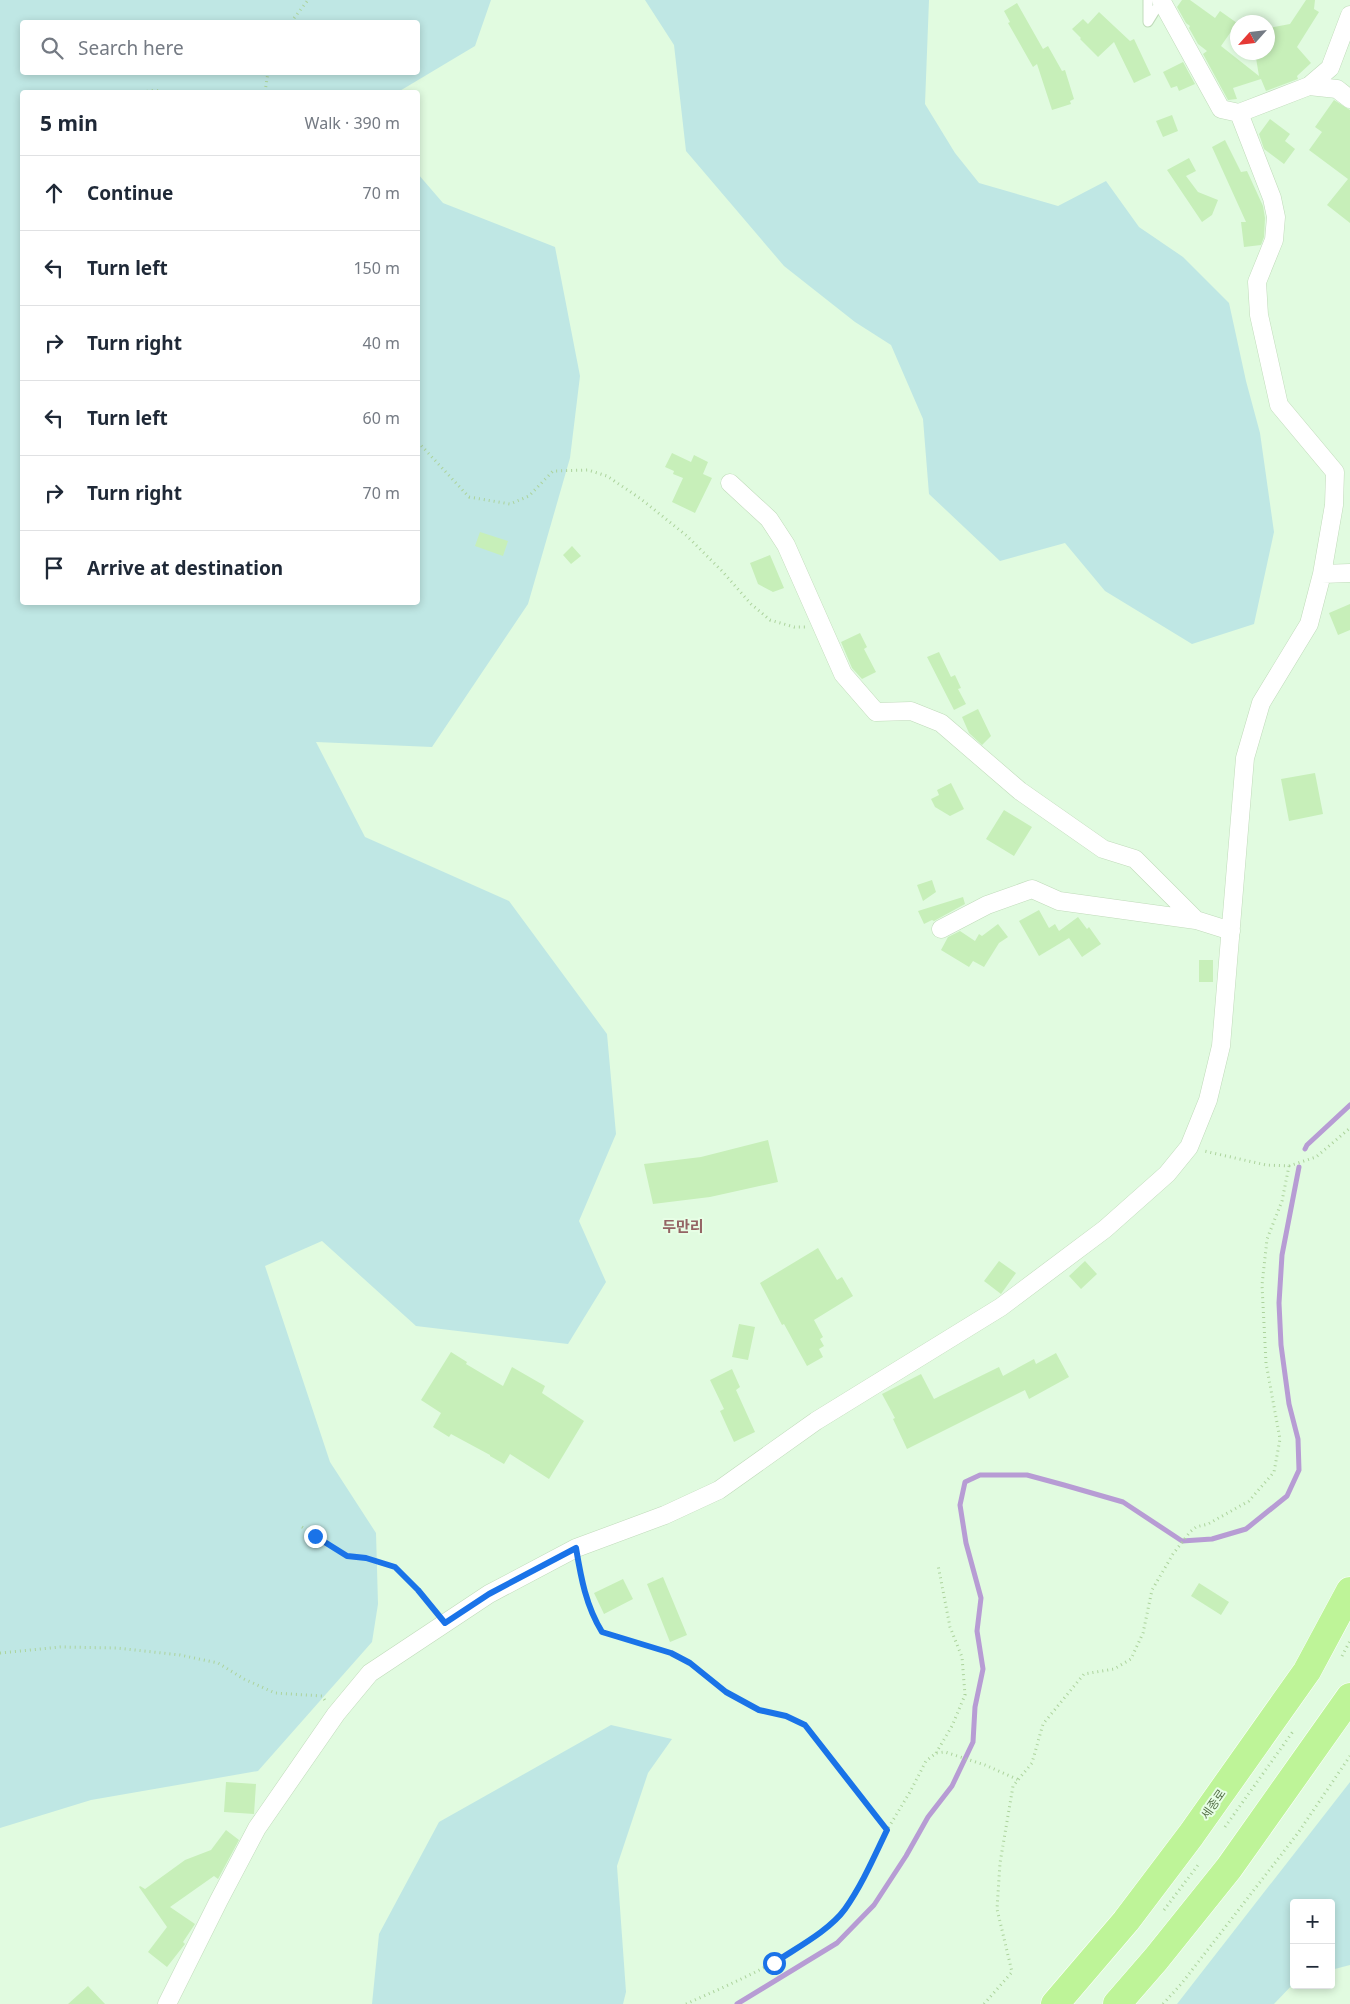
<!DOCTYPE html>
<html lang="en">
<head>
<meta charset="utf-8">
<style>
  body { margin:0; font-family:"Noto Sans","Noto Sans KR",sans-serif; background:#f2f2f3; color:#1f2937 }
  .controls { position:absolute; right:15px; bottom:15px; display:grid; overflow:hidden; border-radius:5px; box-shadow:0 2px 8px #0003 }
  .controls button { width:45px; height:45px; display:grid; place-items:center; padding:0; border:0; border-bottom:1px solid #e0e1e3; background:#fff; color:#1f2937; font:25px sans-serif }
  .compass { position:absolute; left:1230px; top:15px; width:45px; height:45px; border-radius:50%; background:#fff; box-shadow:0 2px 8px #0003; rotate:243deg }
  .stop { position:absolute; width:15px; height:15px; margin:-11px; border:4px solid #1a73e8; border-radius:50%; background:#fff }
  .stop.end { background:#1a73e8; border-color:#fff; box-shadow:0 1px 5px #0008 }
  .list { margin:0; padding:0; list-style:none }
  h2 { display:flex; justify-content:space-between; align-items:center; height:65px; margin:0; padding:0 20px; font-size:21px }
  h2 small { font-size:16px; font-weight:400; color:#747a83 }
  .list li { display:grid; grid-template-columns:32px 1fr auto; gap:15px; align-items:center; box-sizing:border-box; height:75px; padding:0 20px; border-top:1px solid #e0e1e3 }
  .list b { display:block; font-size:19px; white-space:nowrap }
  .list em { font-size:16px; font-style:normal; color:#747a83 }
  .icon { flex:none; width:28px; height:28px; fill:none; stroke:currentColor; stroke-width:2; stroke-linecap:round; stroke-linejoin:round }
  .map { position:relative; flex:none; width:1350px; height:2004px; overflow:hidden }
  .search { position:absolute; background:#fff; box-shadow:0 2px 8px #0003; left:20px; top:20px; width:400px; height:55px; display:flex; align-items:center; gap:12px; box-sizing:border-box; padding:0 18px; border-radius:5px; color:#747a83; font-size:19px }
  .panel { position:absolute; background:#fff; box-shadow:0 2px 8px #0003; left:20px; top:90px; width:400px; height:515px; border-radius:5px }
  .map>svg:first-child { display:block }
</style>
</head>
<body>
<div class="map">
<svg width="1350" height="2004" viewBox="0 0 1350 2004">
  <rect width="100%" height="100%" fill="#e1fbe0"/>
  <path fill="#bfe7e4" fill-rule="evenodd" d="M0,0H491L475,46L398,92H22V602H418V174L443,203L555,247L580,376L570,458L528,604L432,747L316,742L365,837L509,901L607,1034L616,1134L579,1221L606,1282L568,1344L416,1326L322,1241L265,1266L330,1462L376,1533L378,1604L372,1642L258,1771L91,1800L0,1828ZM22,22H418V72H22Z
    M645,0H929L925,104L955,153L979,183L1058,206L1106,181L1139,227L1183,257L1229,303L1246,381L1260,433L1274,532L1254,624L1192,644L1105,591L1065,543L1000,561L929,494L923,419L891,345L855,322L784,266L686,151L674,45Z
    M611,1725L672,1739L648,1773L617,1866L626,1992L623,2004H372L379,1934L439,1822Z
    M1350,1782V1965L1331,1970V1903H1294V1983L1274,2004H1177Z"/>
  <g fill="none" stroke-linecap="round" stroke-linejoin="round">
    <path stroke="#b79cd4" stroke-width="5" d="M1305,1149L1307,1145L1350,1105
      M737,2004L837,1943L874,1905L906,1856L928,1817L952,1786L973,1742L975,1707L983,1669L977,1631L981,1598L966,1543L960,1505L965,1482L980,1475H1027L1064,1485L1123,1502L1182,1541L1212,1539L1246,1529L1287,1496L1299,1470L1298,1439L1289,1404L1281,1345L1279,1303L1282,1255L1299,1167"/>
  </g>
  <path fill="#c7efb9" d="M1182,0H1190L1215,18L1220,11L1237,23L1221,46L1259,76L1255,52H1268V28L1290,24L1306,0H1315L1314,9L1319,12L1297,47L1311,63L1297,76L1298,79L1266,91L1261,79L1233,88L1237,99L1228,100L1203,54L1207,51L1198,44L1189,28L1190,26L1186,23L1177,7Z
    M1017,3L1043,49L1048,46L1062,71L1065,70L1074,99L1070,101L1071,104L1052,110L1037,64L1033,67L1008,23L1010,22L1004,11Z
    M1099,12L1130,41L1134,39L1151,75L1134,83L1114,42L1098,57L1080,39L1081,38L1072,29L1083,19L1088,24Z
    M1183,62L1195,84L1179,91L1177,86L1171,88L1163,72Z
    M1334,100L1350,110V223L1327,205L1348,179L1309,150L1322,132L1315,127Z
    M1172,115L1178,131L1163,137L1156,121Z
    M1270,119L1290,134L1285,141L1295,149L1284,164L1264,149L1259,134Z
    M1225,140L1241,172L1247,171L1263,206L1265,218L1264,237L1261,245L1244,247L1241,222H1246L1212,147Z
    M1189,158L1196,171L1186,176L1198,192L1218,200L1212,215L1202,222L1167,170Z
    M672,453L691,462L694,455L708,462L703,474L712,478L695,513L672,502L683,478L673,474L674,471L665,467Z
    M480,532L508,541L503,556L475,546Z
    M572,546L581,556L571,564L563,555Z
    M770,555L784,588L773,592L758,584L750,563Z
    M1350,604V630L1338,635L1329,613Z
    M860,633L867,647L864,649L876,672L862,679L852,668L841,642Z
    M939,652L951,677L955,675L961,688L958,689L966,704L954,710L927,657Z
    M978,709L991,736L982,745L969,733L962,717Z
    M1315,773L1323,814L1289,821L1281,779Z
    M951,783L964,809L950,816L935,807L931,799L939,795L937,790Z
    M1004,810L1032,827L1014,856L986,839Z
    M932,880L936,892L923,901L917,885Z
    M963,897L965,904L934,921L932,920L924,924L918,911Z
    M1039,910L1049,928L1055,924L1059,931L1078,917L1087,929L1089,927L1101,944L1082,957L1069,938L1039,956L1019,921Z
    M998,924L1008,937L999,943L984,967L973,961L969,967L941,950L948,937L960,931L975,941L979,934L982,936Z
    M1199,960H1213V982H1199Z
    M768,1140L778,1182L710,1197L653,1204L644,1164L701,1157Z
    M818,1248L837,1280L842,1277L853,1296L814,1320L823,1337L820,1339L824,1346L819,1349L823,1357L807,1366L784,1324L782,1325L760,1283Z
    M999,1261L1016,1273L1001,1294L984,1281Z
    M1085,1261L1097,1274L1081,1289L1069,1276Z
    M739,1324L755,1327L748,1360L732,1357Z
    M451,1352L467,1362L466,1364L503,1386L512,1367L545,1386L542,1393L584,1421L549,1479L510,1454L504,1464L490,1456V1455L451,1434L449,1437L433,1427L441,1413L421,1400Z
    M1056,1353L1069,1377L1029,1399L1025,1390L907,1449L893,1419L895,1418L882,1394L921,1374L934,1399L999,1367L1003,1376L1034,1359L1036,1364Z
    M732,1369L740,1387L736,1390L755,1432L734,1442L720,1411L724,1409L710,1380Z
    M663,1577L687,1635L670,1642L647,1584Z
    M623,1579L633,1599L604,1614L594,1593Z
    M1199,1583L1229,1602L1221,1615L1191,1596Z
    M226,1782L256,1784L254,1814L224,1812Z
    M226,1830L239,1840L218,1879L214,1876L170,1907L195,1924L183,1942L185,1944L167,1967L148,1952L167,1927L139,1887L140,1886L145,1889L185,1860L211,1850Z
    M88,1986L105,2004H68Z"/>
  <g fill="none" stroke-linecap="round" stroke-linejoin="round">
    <g stroke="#c0dbba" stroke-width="11">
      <path id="lane" d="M1148,0V22L1161,1"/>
    </g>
    <g stroke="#c0dbba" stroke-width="19">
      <path id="street" d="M1161,0L1221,109L1239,113L1272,198L1276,217L1274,240L1257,282L1259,315L1279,405L1335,472L1334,505L1322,574
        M1309,86L1337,89L1350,99
        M1239,113L1309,86L1330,68L1350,15
        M730,483L769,519L786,545L843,674L876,712L911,711L941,723L1020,791L1103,849L1135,859L1196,920
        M941,929L987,905L1032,889L1059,901L1196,920L1231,931
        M167,2004L219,1900L257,1828L336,1714L370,1673L489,1594L576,1548L665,1515L719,1490L816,1421L1001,1307L1105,1229L1167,1174L1189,1147L1208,1100L1221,1046L1245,758L1261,703L1309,624L1322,574L1350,573"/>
    </g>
    <g stroke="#fff" stroke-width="29">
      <path id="highway" d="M1055,2004L1126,1921L1191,1835L1307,1671L1350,1591
        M1117,2004L1156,1959L1229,1868L1350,1697"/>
    </g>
    <path stroke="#acd39c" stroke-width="3" stroke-dasharray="1 4" stroke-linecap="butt" d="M291,22L308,0
      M142,92L156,90L161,92
      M265,92L268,72
      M418,442L469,497L510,504L529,496L553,471L588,470L607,476L641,499L687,536L723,572L751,604L770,620L794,627H806
      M1289,1166L1316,1157L1350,1128
      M302,1527L347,1556L366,1558L395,1567L418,1590L435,1611
      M579,1564C582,1588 589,1611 602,1633L671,1653L690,1663L726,1692L759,1710L786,1716L805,1725L887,1830L910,1792L926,1761L936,1753L945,1752L985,1765L1019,1780
      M0,1653L60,1647L117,1648L180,1655L218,1663L244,1679L275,1693L322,1696L326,1702
      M1342,1656L1350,1641
      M936,1753L952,1726L965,1695L962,1657L950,1627L938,1565
      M1225,1827L1294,1730
      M1164,1910L1198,1865
      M686,2004C737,1981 806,1953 843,1911C860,1892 876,1853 887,1830
      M984,2004L1012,1972L997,1909L1000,1863L1013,1786L1032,1763L1043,1724L1084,1674L1114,1669L1131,1659L1143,1633L1152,1590L1173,1554L1190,1532L1196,1527L1208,1524L1249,1501L1274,1472L1280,1439L1266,1363L1262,1285L1267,1239L1282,1201L1289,1166L1266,1165L1204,1151
      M1163,2004L1182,1983L1298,1833L1350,1756"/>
    <use href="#lane" stroke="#fff" stroke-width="9"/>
    <use href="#street" stroke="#fff" stroke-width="18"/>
    <use href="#highway" stroke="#bef498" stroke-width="28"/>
  </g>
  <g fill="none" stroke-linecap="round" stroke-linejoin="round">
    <path stroke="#1a73e8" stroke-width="6" d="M315,1536L347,1556L366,1558L395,1567L418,1590L445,1623L489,1594L576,1548C581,1578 586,1606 602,1632L671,1653L690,1663L726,1692L759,1710L786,1716L805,1725L887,1830C874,1857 862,1885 845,1909C829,1931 796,1948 774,1963"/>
  </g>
  <g text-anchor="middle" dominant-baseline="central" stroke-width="4" stroke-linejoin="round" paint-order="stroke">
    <g font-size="12" fill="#557048" stroke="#e7fee5">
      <text transform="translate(1213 1804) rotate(-55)">세종로</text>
    </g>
    <g font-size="15" font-weight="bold" fill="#946464" stroke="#e7fee5">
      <text x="683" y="1226">두만리</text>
    </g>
  </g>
</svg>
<div class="controls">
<button>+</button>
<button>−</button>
</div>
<svg class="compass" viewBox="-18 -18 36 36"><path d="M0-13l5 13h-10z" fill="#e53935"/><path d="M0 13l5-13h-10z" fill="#747a83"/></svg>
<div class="stop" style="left:774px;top:1963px"></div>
<div class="stop end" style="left:315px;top:1536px"></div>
<div class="search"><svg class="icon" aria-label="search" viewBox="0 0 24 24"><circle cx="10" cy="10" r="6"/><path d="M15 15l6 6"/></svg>Search here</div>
<section class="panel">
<h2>5 min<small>Walk · 390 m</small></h2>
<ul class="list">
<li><svg class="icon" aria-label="ahead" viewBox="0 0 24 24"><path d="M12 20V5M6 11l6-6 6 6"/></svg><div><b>Continue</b></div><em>70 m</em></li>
<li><svg class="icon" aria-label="left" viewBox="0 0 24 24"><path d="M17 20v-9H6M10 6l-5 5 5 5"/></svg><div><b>Turn left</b></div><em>150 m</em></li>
<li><svg class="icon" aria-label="right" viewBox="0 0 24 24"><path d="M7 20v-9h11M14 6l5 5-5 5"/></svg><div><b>Turn right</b></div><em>40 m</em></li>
<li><svg class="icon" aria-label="left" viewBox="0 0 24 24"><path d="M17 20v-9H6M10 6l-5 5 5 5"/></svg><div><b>Turn left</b></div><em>60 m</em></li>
<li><svg class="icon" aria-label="right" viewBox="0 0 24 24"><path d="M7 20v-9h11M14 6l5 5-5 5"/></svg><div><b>Turn right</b></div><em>70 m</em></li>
<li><svg class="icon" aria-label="arrive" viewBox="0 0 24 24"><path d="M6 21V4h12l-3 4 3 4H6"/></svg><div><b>Arrive at destination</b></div></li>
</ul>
</section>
</div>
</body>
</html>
